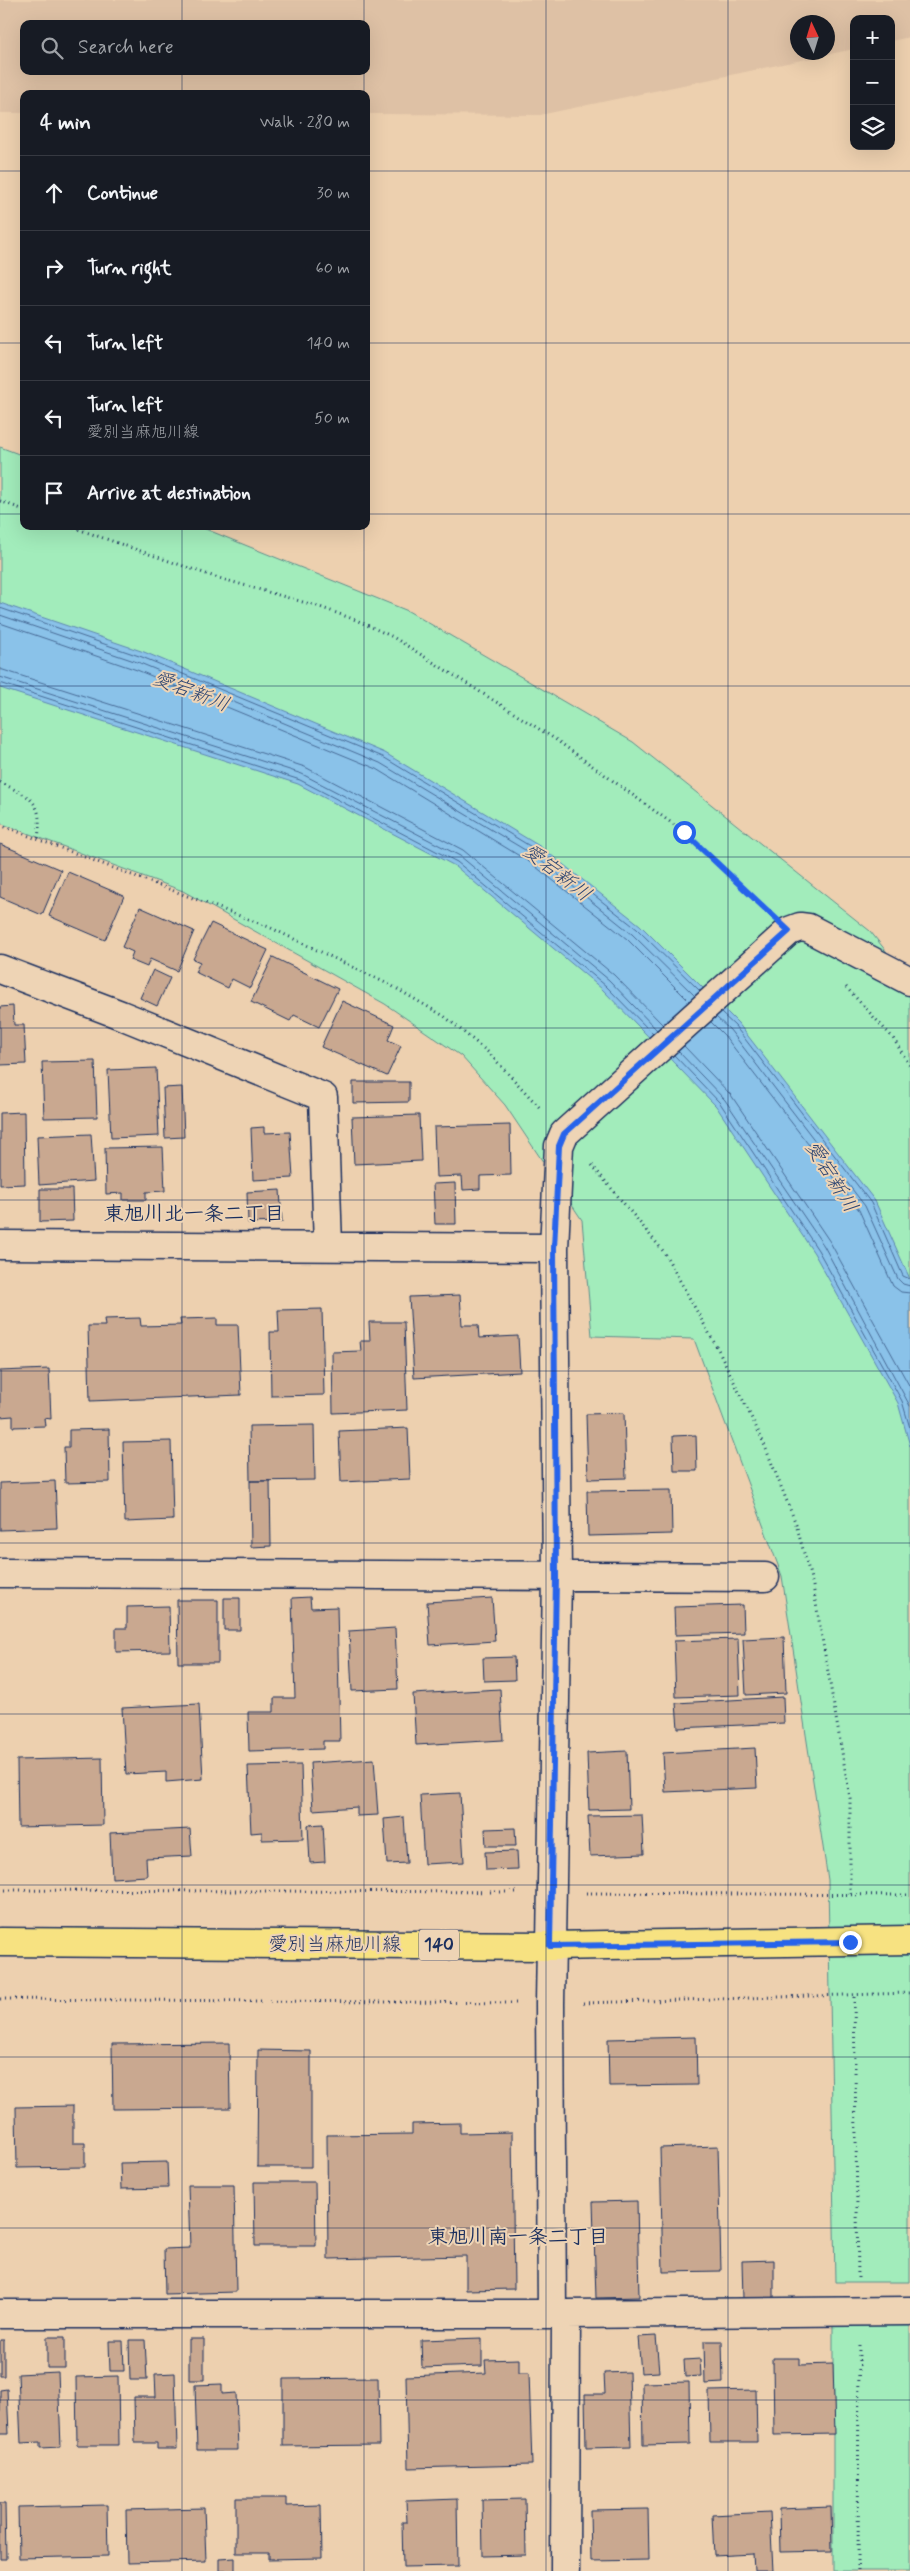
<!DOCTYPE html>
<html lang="en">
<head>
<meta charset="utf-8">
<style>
  body { margin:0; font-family:Mynerve,"Klee One",sans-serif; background:#20242c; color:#f1f3f6 }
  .controls { position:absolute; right:15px; top:15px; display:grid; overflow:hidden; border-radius:10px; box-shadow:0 5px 20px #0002 }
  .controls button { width:45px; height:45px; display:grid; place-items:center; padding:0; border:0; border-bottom:1px solid #363941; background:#171b24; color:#f1f3f6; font:25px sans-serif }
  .compass { position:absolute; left:790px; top:15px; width:45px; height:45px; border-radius:50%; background:#171b24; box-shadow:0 5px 20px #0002; rotate:356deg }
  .stop { position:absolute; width:15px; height:15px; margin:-11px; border:4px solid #2563eb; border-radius:50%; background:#fff }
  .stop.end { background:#2563eb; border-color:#fff; box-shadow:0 1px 5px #0008 }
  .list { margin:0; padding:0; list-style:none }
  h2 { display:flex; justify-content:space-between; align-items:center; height:65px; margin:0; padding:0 20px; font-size:21px }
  h2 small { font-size:16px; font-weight:400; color:#9ea1a6 }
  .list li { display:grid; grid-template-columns:32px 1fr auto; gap:15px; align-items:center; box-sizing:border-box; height:75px; padding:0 20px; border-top:1px solid #363941 }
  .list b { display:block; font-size:19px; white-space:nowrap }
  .list p { margin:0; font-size:16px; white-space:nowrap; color:#9ea1a6 }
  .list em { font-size:16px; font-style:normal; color:#9ea1a6 }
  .icon { flex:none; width:28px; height:28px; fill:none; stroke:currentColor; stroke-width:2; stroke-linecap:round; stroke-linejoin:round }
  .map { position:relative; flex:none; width:910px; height:2571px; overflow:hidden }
  .search { position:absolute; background:#171b24; box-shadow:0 5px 20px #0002; left:20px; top:20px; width:350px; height:55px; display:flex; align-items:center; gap:12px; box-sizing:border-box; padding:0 18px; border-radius:10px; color:#9ea1a6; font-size:19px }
  .panel { position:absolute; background:#171b24; box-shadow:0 5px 20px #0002; left:20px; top:90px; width:350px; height:440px; border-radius:10px }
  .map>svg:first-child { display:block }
</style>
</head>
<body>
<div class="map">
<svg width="910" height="2571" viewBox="0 0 910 2571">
  <rect width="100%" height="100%" fill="#edd0af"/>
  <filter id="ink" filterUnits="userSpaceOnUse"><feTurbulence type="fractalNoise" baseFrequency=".02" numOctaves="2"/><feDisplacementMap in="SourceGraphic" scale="10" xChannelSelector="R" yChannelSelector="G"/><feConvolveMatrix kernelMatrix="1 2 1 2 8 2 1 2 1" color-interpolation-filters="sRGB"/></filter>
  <g filter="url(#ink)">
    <path fill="#dec1a5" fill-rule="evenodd" d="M0,0H910V37L891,41V19H854V49L540,115L366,114V94H24V113H0ZM798,22H828V52H798ZM24,24H366V71H24Z"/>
    <path fill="#a2ecbb" stroke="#5e8e8c" d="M0,447L24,456V526H198L408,611L633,742L870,931L910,981V2282H835L828,1880L782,1576L694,1339L592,1336L582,1220L505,1105L461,1056L385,1004L183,891L0,823Z
      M910,2323V2571H833V2324Z"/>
    <path fill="#8ac2e9" stroke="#5e87b1" d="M0,603L144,652L385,753L541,847L640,925L738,1023L875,1201L910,1279V1446L898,1403L814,1253L716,1106L602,989L455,866L298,784L0,688Z"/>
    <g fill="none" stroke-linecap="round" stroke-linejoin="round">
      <path stroke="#476a96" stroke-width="1" d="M0,608L142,657L383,757L538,851L637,929L700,991
        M0,615L140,663L380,763L535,856L632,934L695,996
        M0,623L137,670L377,769L531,863L627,939L689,1001
        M0,669L305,767L463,850L614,975L663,1025
        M0,677L302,774L460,856L609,980L657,1030
        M0,683L300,780L457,862L606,986L653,1034
        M721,1013L735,1026L871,1203L903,1276L910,1279
        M716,1017L730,1030L865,1206L898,1279L903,1284L910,1286
        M711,1022L724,1035L859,1210L893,1286L901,1292L910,1293
        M684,1046L731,1095L830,1242L910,1387
        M678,1051L725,1100L824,1246L910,1406
        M674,1055L720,1103L818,1250L902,1401L910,1428"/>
    </g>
    <path fill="#c9a890" stroke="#1b2f5e" d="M0,844L61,870L42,915L0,897Z
      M68,872L124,896L105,940L49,916Z
      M140,907L194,931L177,971L150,959L147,967L130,960L133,952L122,947Z
      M211,923L268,950L250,988L232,979L228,988L195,972L200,962L193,959Z
      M273,957L338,989L319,1027L294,1015L290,1021L251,1002Z
      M153,970L170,978L157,1006L140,998Z
      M342,1001L394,1025L388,1040L401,1046L387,1076L321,1047Z
      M13,1006L14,1025H24L26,1064L0,1065V1007Z
      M95,1061L97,1117L44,1118L42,1062Z
      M156,1068L159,1136L111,1138L108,1070Z
      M353,1082H409V1102L353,1103Z
      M182,1087L184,1137L165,1138L163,1088Z
      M24,1112L25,1184L0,1185V1113Z
      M419,1115L421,1161L354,1164L352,1117Z
      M510,1125L511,1175L480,1176V1189L463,1190L462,1176L436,1177L434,1127Z
      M264,1127V1133L290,1132L293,1178L253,1180L251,1128Z
      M91,1134L94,1181L39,1185L37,1136Z
      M163,1147L165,1191L146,1192V1200H123V1193L106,1194L105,1148Z
      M455,1183L456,1224H435L433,1184Z
      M40,1189H72L73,1221L40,1222Z
      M280,1190L282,1222L248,1223L247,1192Z
      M460,1295L462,1325H478L479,1338L518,1336L520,1372L414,1378L409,1297Z
      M322,1309L324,1395L271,1396L270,1332H279L278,1310Z
      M140,1318L141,1326L181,1325L180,1319L217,1318V1325H238L241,1395L90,1401L88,1326H105L104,1319Z
      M369,1322H404L407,1410L333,1413L332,1352L361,1351L360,1341H370Z
      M49,1369L51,1419L44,1418L45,1426L13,1427V1416L0,1417V1371Z
      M624,1413L626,1478L588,1479L586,1414Z
      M314,1425L315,1480L250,1481L249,1426Z
      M408,1428L410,1479L341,1482L339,1431Z
      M109,1429L110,1482L65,1483L64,1447H69V1430Z
      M696,1435L697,1471H674L673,1436Z
      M171,1441L173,1520L125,1522L123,1442Z
      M55,1481L57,1528L0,1530V1483Z
      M250,1481H270L271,1546L251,1547Z
      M671,1490L672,1534L588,1536L587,1491Z
      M310,1597L311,1608L337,1607L340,1741H323V1749L249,1751L248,1712H274V1698H295L292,1598Z
      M224,1598H240V1630H224Z
      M492,1598L495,1641L430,1645L427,1602Z
      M177,1600H218V1663H178Z
      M743,1605L744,1633L675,1635L674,1607Z
      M169,1606L170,1651L116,1652V1628H127V1607Z
      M395,1628L398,1689L352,1691L349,1631Z
      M784,1637L786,1693L746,1695L743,1639Z
      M738,1639L740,1695L676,1697L674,1641Z
      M514,1657L515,1680L484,1681L483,1658Z
      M500,1689L503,1740L416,1745L413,1694Z
      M783,1697L784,1723L678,1728L676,1703Z
      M199,1704L203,1779L166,1782V1772L126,1774L122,1708Z
      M755,1748L757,1788L665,1792L663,1753Z
      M627,1751L629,1809L589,1810L587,1753Z
      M102,1758L103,1825L18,1827L17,1760Z
      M374,1759L378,1815L357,1816V1807L313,1810L310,1763Z
      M301,1765L303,1839L262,1840V1832L251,1833L248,1766Z
      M460,1793L464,1862L424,1864L420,1795Z
      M642,1815L644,1854L590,1856L588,1816Z
      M404,1817L407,1863L387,1864L384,1819Z
      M323,1824L325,1862L310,1863L308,1825Z
      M515,1828L516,1846H486L485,1829Z
      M190,1829L192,1856L146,1858L147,1876L112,1878L110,1833Z
      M517,1851L518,1869L486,1870L485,1852Z
      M696,2037L697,2085L609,2086L608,2039Z
      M229,2043L230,2108L113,2109L112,2044Z
      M258,2050L311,2051V2167H257Z
      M73,2106V2143H85V2167L17,2168L16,2107Z
      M460,2123V2133L512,2132L514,2289L466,2290V2256L328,2259L327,2135L412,2134V2124Z
      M718,2146L721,2271L663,2272L660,2148Z
      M167,2162L168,2188L121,2189L120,2163Z
      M254,2182H315L316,2246H255Z
      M188,2185H234L236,2292L165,2294L164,2249L190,2248Z
      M637,2201L639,2297L596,2298L593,2202Z
      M774,2260V2298L743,2299L742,2261Z
      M656,2336L659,2372L641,2373L638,2337Z
      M47,2337H65V2368H47Z
      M482,2338V2366L422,2368L421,2340Z
      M189,2339H204V2380H189Z
      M0,2340H4V2376H0Z
      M129,2340H145L147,2380H130Z
      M109,2341H123L124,2371H110Z
      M704,2341H722L723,2383L705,2384Z
      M773,2358H800V2365L833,2364L835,2434L774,2435Z
      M519,2359V2373H529L532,2465L408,2468L406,2376L486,2373L485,2360Z
      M700,2359L701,2376L685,2377L684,2360Z
      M58,2372L61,2447L40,2448V2442L21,2443L18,2374Z
      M629,2372L631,2447L586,2448L585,2394H605L604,2373Z
      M175,2373L177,2449H157V2443H135L134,2397H156L155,2374Z
      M118,2376L119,2445H77L76,2377Z
      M378,2378L379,2445L283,2446V2379Z
      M689,2382L690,2444L643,2445L642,2383Z
      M222,2384V2394L236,2393L238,2450H197L195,2385Z
      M7,2389L9,2434H0V2390Z
      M756,2390L757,2442H710L709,2391Z
      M236,2498H286V2506L321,2505L322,2558L269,2559V2553H236Z
      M457,2499L458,2566L403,2567L402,2522H407L406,2501Z
      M525,2499L526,2555L483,2556L482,2500Z
      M0,2503H5L6,2559H0Z
      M107,2505L108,2556L19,2558L18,2507Z
      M831,2507L832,2551L780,2552L779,2509Z
      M204,2508L206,2561L127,2563L126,2510Z
      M648,2509L649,2560L591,2561L590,2510Z
      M770,2512L773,2571H754L753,2554L714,2556L712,2515Z
      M235,2558V2571H219V2559Z"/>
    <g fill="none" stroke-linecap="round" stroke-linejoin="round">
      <g stroke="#1b2f5e" stroke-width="31">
        <path id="minor" d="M0,969L121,1015L323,1097L328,1246
          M0,1245L554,1248
          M0,1573L765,1577
          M0,2314H566L910,2311
          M552,2314L550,2004L557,1577L554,1248L559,1146L564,1134L789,931L800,927L808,928L910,981
          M565,2571L566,2314"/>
      </g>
      <g stroke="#1b2f5e" stroke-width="31">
        <path id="major" d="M0,1942L550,1946L910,1940"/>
      </g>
      <path stroke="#1b2f5e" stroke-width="3" stroke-dasharray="1 4" stroke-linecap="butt" d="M0,501L24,510
        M69,526L212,576L317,606L356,620L393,637L555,739L684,832L764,908
        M0,782C32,799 43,800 38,839
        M0,825L269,927L392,986L444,1016L489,1053L541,1109
        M846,987L893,1038L910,1066
        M592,1165L664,1252L720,1353L762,1439L796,1524L813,1586L850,1798V1895
        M0,1890L519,1892
        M586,1893L910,1895
        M854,1997L858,2278
        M0,1999L517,2003
        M583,2003L910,1993
        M858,2571L859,2344"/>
      <use href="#minor" stroke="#eed4b5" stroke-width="28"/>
      <use href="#major" stroke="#f7e281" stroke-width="28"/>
    </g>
  </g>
  <g fill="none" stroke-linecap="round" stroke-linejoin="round" filter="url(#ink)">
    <path stroke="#2563eb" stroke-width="6" d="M684,832L789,931L564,1134L559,1146L554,1248L556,1577L550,1946L850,1942"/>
  </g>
  <path fill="none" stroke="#1b2f5e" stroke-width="1" stroke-opacity="0.55" d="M182,0V24M364,0V24M546,0V2571M728,0V2571M182,71V94M364,71V94M0,171H24M366,171H910M0,343H24M366,343H910M0,514H24M366,514H910M182,526V2571M364,526V2571M0,686H910M0,857H910M0,1028H910M0,1200H910M0,1371H910M0,1543H910M0,1714H910M0,1885H910M0,2057H910M0,2228H910M0,2400H910"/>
  <g text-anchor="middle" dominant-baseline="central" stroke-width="4" stroke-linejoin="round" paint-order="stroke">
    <rect fill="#eed4b5" stroke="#5a6078" stroke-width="1" x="419" y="1929.5" width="40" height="31" rx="4"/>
    <g font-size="18" font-weight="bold" fill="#1b2f5e">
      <text x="439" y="1945">140</text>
    </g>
    <g font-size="19" fill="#1b2f5e" stroke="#eed4b5">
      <text x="335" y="1944">愛別当麻旭川線</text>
    </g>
    <g font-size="20" font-style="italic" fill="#2c4573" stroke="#eed4b5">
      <text transform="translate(191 692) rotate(21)">愛宕新川</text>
      <text transform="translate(557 873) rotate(38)">愛宕新川</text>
      <text transform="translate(831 1177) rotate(58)">愛宕新川</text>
    </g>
    <g font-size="20" font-weight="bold" fill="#1b2f5e" stroke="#eed4b5">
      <text x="194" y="1214">東旭川北一条二丁目</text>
      <text x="518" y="2237">東旭川南一条二丁目</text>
    </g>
  </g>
</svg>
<div class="controls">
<button>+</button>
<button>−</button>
<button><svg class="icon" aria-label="layers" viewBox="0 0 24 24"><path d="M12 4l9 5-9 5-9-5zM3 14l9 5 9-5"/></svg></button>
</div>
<svg class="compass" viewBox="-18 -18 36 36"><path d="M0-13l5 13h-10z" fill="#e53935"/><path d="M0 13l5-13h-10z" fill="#9ea1a6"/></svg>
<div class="stop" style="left:684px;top:832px"></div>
<div class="stop end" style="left:850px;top:1942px"></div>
<div class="search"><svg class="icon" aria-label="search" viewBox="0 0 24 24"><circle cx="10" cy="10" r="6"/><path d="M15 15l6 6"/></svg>Search here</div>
<section class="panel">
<h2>4 min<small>Walk · 280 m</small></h2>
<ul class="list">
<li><svg class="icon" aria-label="ahead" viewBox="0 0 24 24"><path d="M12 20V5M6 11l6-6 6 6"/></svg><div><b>Continue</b></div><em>30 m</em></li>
<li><svg class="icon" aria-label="right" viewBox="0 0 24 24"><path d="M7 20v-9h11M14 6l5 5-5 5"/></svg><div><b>Turn right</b></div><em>60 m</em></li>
<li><svg class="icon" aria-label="left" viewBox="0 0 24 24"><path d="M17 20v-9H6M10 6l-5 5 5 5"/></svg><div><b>Turn left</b></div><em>140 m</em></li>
<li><svg class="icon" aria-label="left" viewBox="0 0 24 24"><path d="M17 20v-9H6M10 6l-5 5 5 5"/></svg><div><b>Turn left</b><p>愛別当麻旭川線</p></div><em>50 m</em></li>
<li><svg class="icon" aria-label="arrive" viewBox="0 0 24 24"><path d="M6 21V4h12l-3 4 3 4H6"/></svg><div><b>Arrive at destination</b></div></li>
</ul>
</section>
</div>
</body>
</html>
